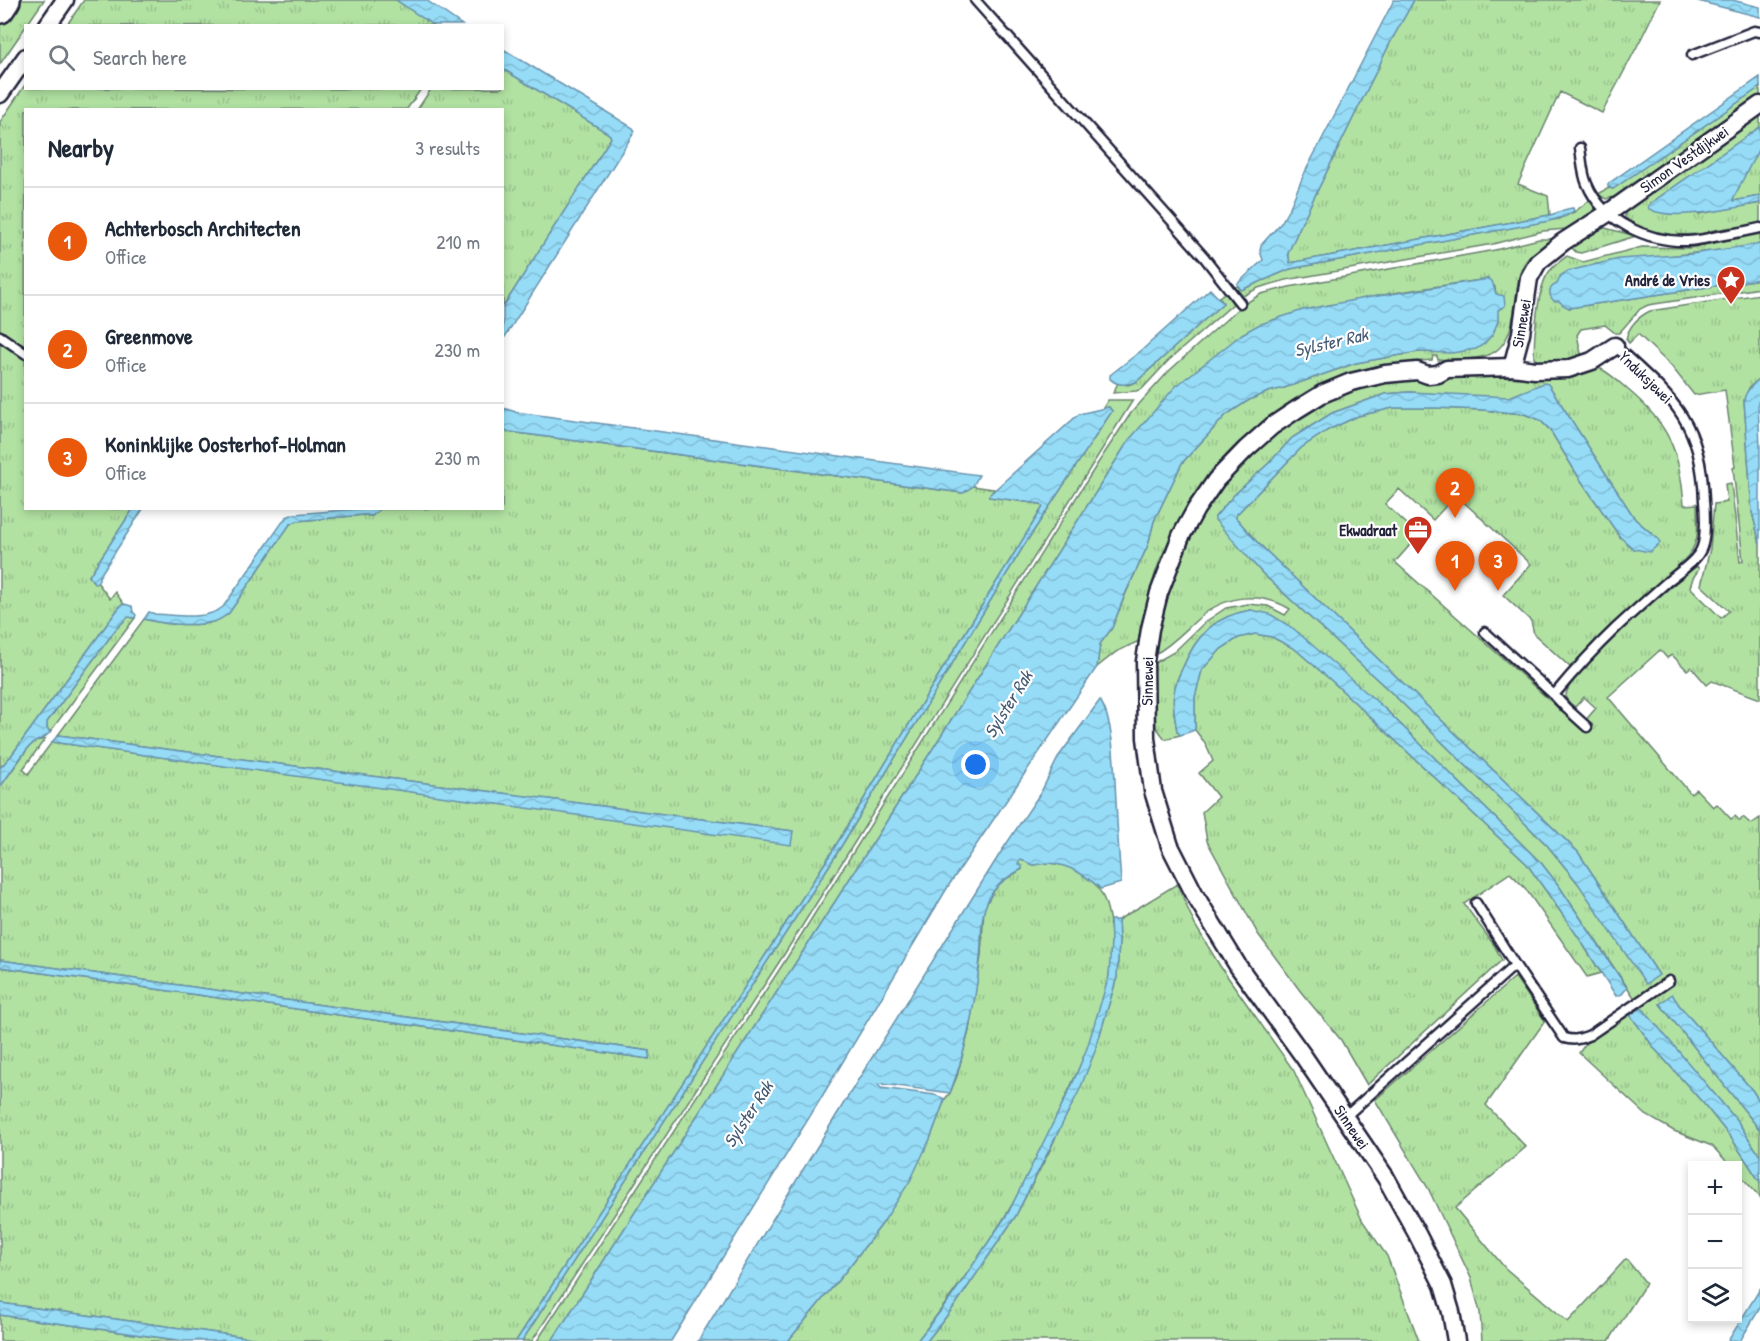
<!DOCTYPE html>
<html lang="en">
<head>
<meta charset="utf-8">
<style>
  body { margin:0; font-family:"Patrick Hand",sans-serif; background:#f2f2f3; color:#1f2937 }
  .controls { position:absolute; right:18px; bottom:18px; display:grid; overflow:hidden; border-radius:0px; box-shadow:0 3px 9px #0003 }
  .controls button { width:54px; height:54px; display:grid; place-items:center; padding:0; border:0; border-bottom:2px solid #e0e1e3; background:#fff; color:#1f2937; font:30px sans-serif }
  .you { position:absolute; left:976px; top:765px; width:21px; height:21px; margin:-15px; border:4px solid #fff; border-radius:50%; background:#1a73e8; box-shadow:0 0 0 9px #1a73e833 }
  .badge { display:grid; place-items:center; width:39px; height:39px; border-radius:50%; background:#ea580c; color:#fff; font-size:20px; font-weight:700 }
  .pin { position:absolute; translate:-50% -50px; filter:drop-shadow(0 2px 3px #0008) }
  .pin::after { content:''; position:absolute; top:32px; width:21px; height:18px; background:inherit; clip-path:polygon(0 0,100% 0,50% 100%) }
  .list { margin:0; padding:0; list-style:none }
  h2 { display:flex; justify-content:space-between; align-items:center; height:78px; margin:0; padding:0 24px; font-size:26px }
  h2 small { font-size:20px; font-weight:400; color:#747a83 }
  .list li { display:grid; grid-template-columns:39px 1fr auto; gap:18px; align-items:center; box-sizing:border-box; height:108px; padding:0 24px; border-top:2px solid #e0e1e3 }
  .list b { display:block; font-size:22px; white-space:nowrap }
  .list p { margin:0; font-size:20px; white-space:nowrap; color:#747a83 }
  .list em { font-size:20px; font-style:normal; color:#747a83 }
  .icon { flex:none; width:33px; height:33px; fill:none; stroke:currentColor; stroke-width:2; stroke-linecap:round; stroke-linejoin:round }
  .map { position:relative; flex:none; width:1760px; height:1341px; overflow:hidden }
  .search { position:absolute; background:#fff; box-shadow:0 3px 9px #0003; left:24px; top:24px; width:480px; height:66px; display:flex; align-items:center; gap:15px; box-sizing:border-box; padding:0 21px; border-radius:0px; color:#747a83; font-size:22px }
  .panel { position:absolute; background:#fff; box-shadow:0 3px 9px #0003; left:24px; top:108px; width:480px; height:402px; border-radius:0px }
  .map>svg:first-child { display:block }
</style>
</head>
<body>
<div class="map">
<svg width="1760" height="1341" viewBox="0 0 1760 1341">
  <defs>
    <pattern id="grass-tufts" width="24" height="20" patternUnits="userSpaceOnUse" patternTransform="scale(1.5)"><rect width="24" height="20" fill="#b1e2a2"/><path d="M3 7l-1-3M5 7V3M7 7l1-3M15 17l-1-3M17 17v-4M19 17l1-3" fill="none" stroke="#98c28c"/></pattern>
    <pattern id="water-waves" width="16" height="10" patternUnits="userSpaceOnUse" patternTransform="scale(1.5)"><rect width="16" height="10" fill="#96dcf7"/><path d="M0 5q4-4 8 0t8 0" fill="none" stroke="#81bcd5"/></pattern>
  </defs>
  <rect width="100%" height="100%" fill="#fff"/>
  <filter id="ink" filterUnits="userSpaceOnUse"><feTurbulence type="fractalNoise" baseFrequency=".0167" numOctaves="2"/><feDisplacementMap in="SourceGraphic" scale="12" xChannelSelector="R" yChannelSelector="G"/><feConvolveMatrix kernelMatrix="1 2 1 2 8 2 1 2 1" color-interpolation-filters="sRGB"/></filter>
  <g filter="url(#ink)">
    <path fill="url(#grass-tufts)" stroke="#6a826e" stroke-width="1.5" fill-rule="evenodd" d="M17,0H44L0,64V25Z
      M84,0H396L433,25L66,26Z
      M1414,0H1660L1642,37L1602,113L1560,92L1518,184L1548,196L1550,215L1290,263L1288,253L1302,222L1391,41Z
      M503,69L606,132L610,135L611,138L503,307L502,110H417L431,89L502,88Z
      M25,85L26,88L421,89L407,109L26,110L25,349L0,331V122Z
      M1760,87V95L1614,197L1606,199L1598,194L1609,188L1613,189Z
      M1760,114V127L1651,203L1699,214L1760,203V223L1746,228L1733,230L1732,227L1709,231L1708,233C1681,237 1648,235 1625,218V210Z
      M1760,146V196L1734,201L1733,196Z
      M1590,200L1595,205L1593,213L1566,229L1543,231L1493,244L1286,280L1258,288L1243,296L1235,287L1238,286L1241,290L1290,269L1558,219L1574,212Z
      M1605,228L1636,236L1581,253L1576,252L1571,247L1591,233Z
      M1760,233V244L1747,247L1590,265L1559,300L1569,308L1760,279V288L1648,305L1640,309L1619,333H1615L1605,325L1581,329L1577,335L1582,358L1568,364L1539,362L1534,358C1534,338 1537,292 1547,275C1551,267 1560,261 1567,256L1583,262L1642,247L1690,248Z
      M1539,239H1551L1552,240C1541,249 1527,255 1522,268C1517,279 1517,293 1515,305C1508,362 1487,358 1438,360L1437,356H1433L1432,360C1404,363 1374,365 1347,374C1285,396 1221,449 1188,505C1178,521 1169,540 1161,558C1151,581 1144,616 1139,641L1116,652L1097,667L1100,644L1112,628L1126,593L1148,545L1154,521L1182,463L1226,415L1249,400L1268,392L1284,388L1356,363L1418,352H1434L1498,321L1495,287L1488,279C1441,286 1393,292 1347,302C1310,309 1274,316 1242,334L1129,440L876,838L552,1341H537L783,964L1098,463L1131,413L1169,371L1241,306L1261,294L1289,287L1495,250Z
      M1226,292L1233,304L1168,361L1142,389L1136,391L1113,393L1118,383L1128,385L1136,382L1223,303L1219,297Z
      M1760,294V378L1749,388L1744,400L1752,512L1760,544V699L1712,681L1707,685L1691,667L1687,670L1672,655L1667,658L1660,650L1608,697L1691,794L1696,789L1713,807L1717,804L1731,819L1735,816L1740,821L1743,817L1751,824L1760,818V1102L1752,1090L1679,1005L1672,995L1660,1004L1760,1130V1156L1738,1122L1642,1009L1631,1016L1655,1049L1704,1104L1732,1139L1760,1182V1197L1738,1173V1166L1730,1165L1712,1146L1674,1131L1646,1115L1579,1053L1586,1043L1640,1006L1559,886L1542,864L1383,707L1251,610C1215,616 1197,634 1183,667C1179,674 1175,685 1174,693C1172,705 1175,719 1177,731L1180,735L1165,739L1156,727L1151,665L1174,652L1205,622L1226,608L1248,604L1268,606L1285,615L1290,609C1260,591 1225,595 1199,618C1184,631 1172,645 1155,654L1159,628L1177,566L1204,513L1223,486L1252,455L1277,433L1326,402L1354,391L1386,383L1435,378L1474,377L1556,378L1595,368L1601,369C1611,374 1619,382 1627,389C1669,424 1680,451 1684,505L1697,504C1697,527 1702,542 1684,560L1570,667L1534,634L1531,621L1503,595L1531,564L1456,495L1433,520L1399,489L1385,504L1419,535L1395,562L1583,730L1589,724L1585,721L1596,708L1584,697L1575,707C1571,704 1566,701 1566,697C1563,675 1677,581 1697,566L1699,569L1693,578L1690,587L1721,618L1729,611L1701,585L1710,549L1714,504L1727,502L1725,484L1731,483L1740,562L1743,561L1733,468L1735,467L1725,390L1694,395L1672,367L1638,334L1629,343L1626,339C1629,326 1638,317 1650,311ZM1550,387L1635,519L1658,539L1620,537L1578,476L1550,430L1540,420L1524,414L1483,410L1436,408H1393L1358,416L1328,430L1301,448L1236,515V518L1257,542L1578,852L1659,975L1577,882L1547,845L1394,695L1262,573L1215,517L1234,495L1269,463L1292,438L1332,413L1385,394L1409,392L1498,398L1509,397Z
      M0,341L25,359L26,508L133,509L89,576L95,584L97,582L110,599L115,592L124,604L121,605L11,756L0,768Z
      M1108,400H1133L785,953L532,1341H522L834,858L1023,547L1112,411L1109,407L1103,408Z
      M503,431L962,493L973,486L994,489L989,497L1041,504L1043,507L937,678L830,855L516,1341H273L0,1303V967L649,1059L650,1051L0,960V787L29,747L36,741L45,739L23,769L28,774L52,742L791,844L792,831L58,735L144,619C161,624 195,627 212,622C219,621 224,617 229,613L290,524L297,521L363,515L372,516L380,509L502,508Z
      M128,617L135,618L50,732L47,728V722L116,629Z
      M1255,634L1272,637L1295,649L1333,682L1527,864L1579,938L1601,973L1587,977L1525,888L1510,873L1464,904L1494,945L1502,960L1367,1085L1341,1040L1301,992L1258,934L1207,841L1202,812L1218,797L1199,773L1213,761L1205,743L1195,730V697L1202,670L1221,649L1238,638Z
      M1020,860L1028,861L1034,865C1054,859 1077,868 1092,881C1114,901 1113,949 1109,977C1099,1031 1072,1084 1048,1134C1035,1161 1022,1189 1006,1215C979,1258 949,1300 917,1341H788L845,1272L882,1224L930,1139L945,1099L950,1093L957,1076L969,1031L981,956L984,908L993,892L1001,882L1022,869L1018,864Z
      M1177,884L1195,925L1220,966L1294,1071L1362,1220L1387,1256L1419,1341H927L956,1304L1015,1217L1049,1152L1095,1051L1117,977L1119,941L1118,920Z
      M1515,977L1545,1021L1486,1105L1526,1147L1455,1208L1505,1268L1568,1322L1626,1259L1646,1283L1609,1341H1482L1480,1312L1471,1278L1428,1188L1375,1100Z
      M0,1315L184,1341H0Z"/>
    <path fill="url(#water-waves)" stroke="#6892ac" stroke-width="1.5" d="M396,0H426L462,25H433Z
      M1394,0H1414L1391,41L1302,222L1288,253L1290,263L1550,215C1558,213 1566,208 1573,208L1574,211L1566,216L1549,221L1290,269L1241,290L1237,284L1263,260L1260,251L1261,245L1281,223L1290,207L1304,174Z
      M1694,0H1732L1760,7V17Z
      M503,49L633,128L635,131L503,340V307L611,138L610,135L606,132L503,69Z
      M1760,77V87L1613,189L1608,187V184Z
      M1760,127V146L1733,199L1734,201L1760,196V203C1734,208 1672,222 1649,209L1648,206L1651,203Z
      M1760,244V279L1569,308L1563,305L1559,301H1554C1548,295 1548,287 1557,284L1560,276L1568,271L1619,259L1691,254Z
      M1488,279L1492,281L1496,294L1504,296L1505,306L1498,310V321L1493,334L1484,344L1476,349L1452,353L1418,352L1356,363L1284,388L1268,392L1249,400L1226,415L1182,463L1154,521L1148,545L1126,592L1112,628L1100,644L1097,667L949,885L815,1108L671,1341H552L876,838L1129,440L1175,387L1242,334L1258,325L1303,310L1365,298Z
      M1210,289L1223,303L1136,382C1128,385 1117,386 1110,379V375L1142,350Z
      M1760,378V398L1758,403L1760,447V544L1752,512L1744,400C1745,391 1754,384 1760,378Z
      M1544,383L1548,384L1550,387L1635,519L1658,539L1660,543L1650,552L1634,549L1620,537L1578,476L1550,430L1540,420L1524,414L1483,410L1436,408H1393L1358,416L1328,430L1301,448L1236,515V518L1257,542L1578,852L1659,975L1646,984L1577,882L1547,845L1394,695L1262,573L1215,520V517L1234,495L1269,463L1292,438L1332,413L1385,394L1409,392L1509,397Z
      M1109,407L1112,411L1023,547L834,858L522,1341H516L830,855L937,678L1043,507L1041,504L989,497V495L1079,414Z
      M503,408L516,412L979,475L973,486L963,493L503,431Z
      M133,509H143L99,577V580L95,584L89,576Z
      M358,509H380L372,516L363,515L297,521L290,524L229,613C224,617 219,621 212,622C195,627 161,624 144,619L149,612L155,614C177,615 205,621 223,607L286,517L294,514Z
      M124,604L132,606L133,612L136,615L135,618L128,617L116,629L47,722V728L50,732C44,740 37,739 30,746C19,758 10,774 0,787V768L11,756L121,605Z
      M1251,610L1270,614L1294,629L1383,707L1542,864L1559,886L1627,988L1622,994L1616,996L1579,938L1527,864L1333,682L1295,649L1272,637L1255,634L1238,638L1221,649L1202,670L1195,697V730L1180,735L1177,731C1175,719 1172,705 1174,693C1175,685 1179,675 1183,667C1197,634 1215,616 1251,610Z
      M1100,700C1115,723 1114,772 1116,800C1117,827 1119,855 1121,883L1101,889C1085,875 1070,865 1049,863C1044,863 1038,865 1034,865C1030,864 1025,861 1020,860L1018,864L1022,866V869C1005,878 991,888 985,908C980,921 982,943 980,958C975,1005 967,1050 950,1093L882,1084L878,1085L881,1088L935,1095L945,1099L930,1139L910,1181L882,1224L845,1272L788,1341H698L858,1080L1001,852L1041,792L1059,756Z
      M58,735L793,831L791,845L52,742Z
      M1110,920H1118L1119,941L1117,977L1095,1051L1080,1089L1015,1217L956,1304L927,1341H917L950,1299L1008,1213L1072,1085L1087,1048L1109,976L1111,941Z
      M0,960L650,1051L649,1059L0,967Z
      M1672,994L1679,1005L1752,1090L1760,1102V1130L1660,1004Z
      M1642,1008L1738,1122L1760,1156V1182L1732,1139L1704,1104L1655,1049L1631,1016L1632,1013Z
      M1760,1289V1308L1740,1341H1728Z
      M0,1303L273,1341H184L0,1315Z"/>
    <g fill="none" stroke-linecap="round" stroke-linejoin="round">
      <g stroke="#22223b" stroke-width="13">
        <path id="lane" d="M975,0L1204,257L1240,303
          M1692,55L1754,31L1760,32
          M1580,148C1582,160 1582,173 1587,184C1603,222 1648,242 1687,241C1699,241 1711,237 1724,235C1736,233 1748,231 1760,228
          M0,336L26,354
          M1485,632L1554,695C1574,671 1594,649 1616,628C1633,612 1650,597 1667,582C1678,573 1698,560 1702,547C1706,537 1705,512 1704,501C1701,419 1672,398 1615,346
          M1554,695L1566,708L1587,727
          M1476,903L1515,965L1564,1038C1574,1041 1580,1039 1590,1035L1669,981
          M1345,1117L1515,965"/>
      </g>
      <g stroke="#22223b" stroke-width="21">
        <path id="street" d="M47,26L65,0
          M0,94L26,57
          M1512,367L1521,333L1529,278L1538,262L1563,242L1608,213L1760,105
          M1456,1341L1451,1312L1443,1285L1416,1232L1386,1178L1304,1057L1238,966L1196,897L1170,846L1153,791L1146,738L1145,661L1150,629L1159,593L1181,536L1196,509L1216,480L1246,449L1272,426L1296,410L1322,394L1351,382L1385,374L1417,371L1428,375L1438,374L1447,369L1512,367L1535,370L1568,369L1592,361L1615,346"/>
      </g>
      <g stroke="#22223b" stroke-width="32">
        <path id="primary" d="M0,9L6,0"/>
      </g>
      <use href="#lane" stroke="#fff" stroke-width="8"/>
      <use href="#street" stroke="#fff" stroke-width="16"/>
      <use href="#primary" stroke="#fff" stroke-width="27"/>
    </g>
  </g>
  <defs>
    <g id="sight-pin" transform="scale(1.5)"><path d="M0 17L-7.5 6A9.5 9.5 0 1 1 7.5 6Z" fill="#c8321e" stroke="#fff"/><path d="M0-6L1.8-2.2L6-1.7L2.9 1.2L3.7 5.4L0 3.3L-3.7 5.4L-2.9 1.2L-6-1.7L-1.8-2.2Z" fill="#fff"/></g>
    <g id="office-pin" transform="scale(1.5)"><path d="M0 17L-7.5 6A9.5 9.5 0 1 1 7.5 6Z" fill="#c8321e" stroke="#fff"/><path d="M-6-3h4V-5.5h4V-3h4V5H-6ZM-1-4.5V-3h2v-1.5ZM-6 0V1H6V0Z" fill="#fff"/></g>
  </defs>
  <g fill-rule="evenodd">
    <use href="#sight-pin" x="1731" y="280"/>
    <use href="#office-pin" x="1418" y="530"/>
  </g>
  <g text-anchor="middle" dominant-baseline="central" stroke-width="4.5" stroke-linejoin="round" paint-order="stroke">
    <g font-size="16" fill="#22223b" stroke="#fff">
      <text transform="translate(1684 159) rotate(-35)">Simon Vestdijkwei</text>
      <text transform="translate(1521 323) rotate(-80)">Sinnewei</text>
      <text transform="translate(1646 377) rotate(44)">Ynduksjewei</text>
      <text transform="translate(1147 681) rotate(-89)">Sinnewei</text>
      <text transform="translate(1352 1127) rotate(56)">Sinnewei</text>
    </g>
    <g font-size="16" font-weight="bold" fill="#22223b" stroke="#fff" text-anchor="end">
      <text x="1710" y="280">André de Vries</text>
      <text x="1397" y="530">Ekwadraat</text>
    </g>
    <g font-size="18" font-style="italic" fill="#455a73" stroke="#fff">
      <text transform="translate(1331 342) rotate(-13)">Sylster Rak</text>
      <text transform="translate(1008 704) rotate(-58)">Sylster Rak</text>
      <text transform="translate(748 1114) rotate(-57)">Sylster Rak</text>
    </g>
  </g>
</svg>
<div class="controls">
<button>+</button>
<button>−</button>
<button><svg class="icon" aria-label="layers" viewBox="0 0 24 24"><path d="M12 4l9 5-9 5-9-5zM3 14l9 5 9-5"/></svg></button>
</div>
<div class="you"></div>
<div class="pin badge" style="left:1455px;top:591px">1</div>
<div class="pin badge" style="left:1455px;top:518px">2</div>
<div class="pin badge" style="left:1498px;top:591px">3</div>
<div class="search"><svg class="icon" aria-label="search" viewBox="0 0 24 24"><circle cx="10" cy="10" r="6"/><path d="M15 15l6 6"/></svg>Search here</div>
<section class="panel">
<h2>Nearby<small>3 results</small></h2>
<ul class="list">
<li><span class="badge">1</span><div><b>Achterbosch Architecten</b><p>Office</p></div><em>210 m</em></li>
<li><span class="badge">2</span><div><b>Greenmove</b><p>Office</p></div><em>230 m</em></li>
<li><span class="badge">3</span><div><b>Koninklijke Oosterhof-Holman</b><p>Office</p></div><em>230 m</em></li>
</ul>
</section>
</div>
</body>
</html>
